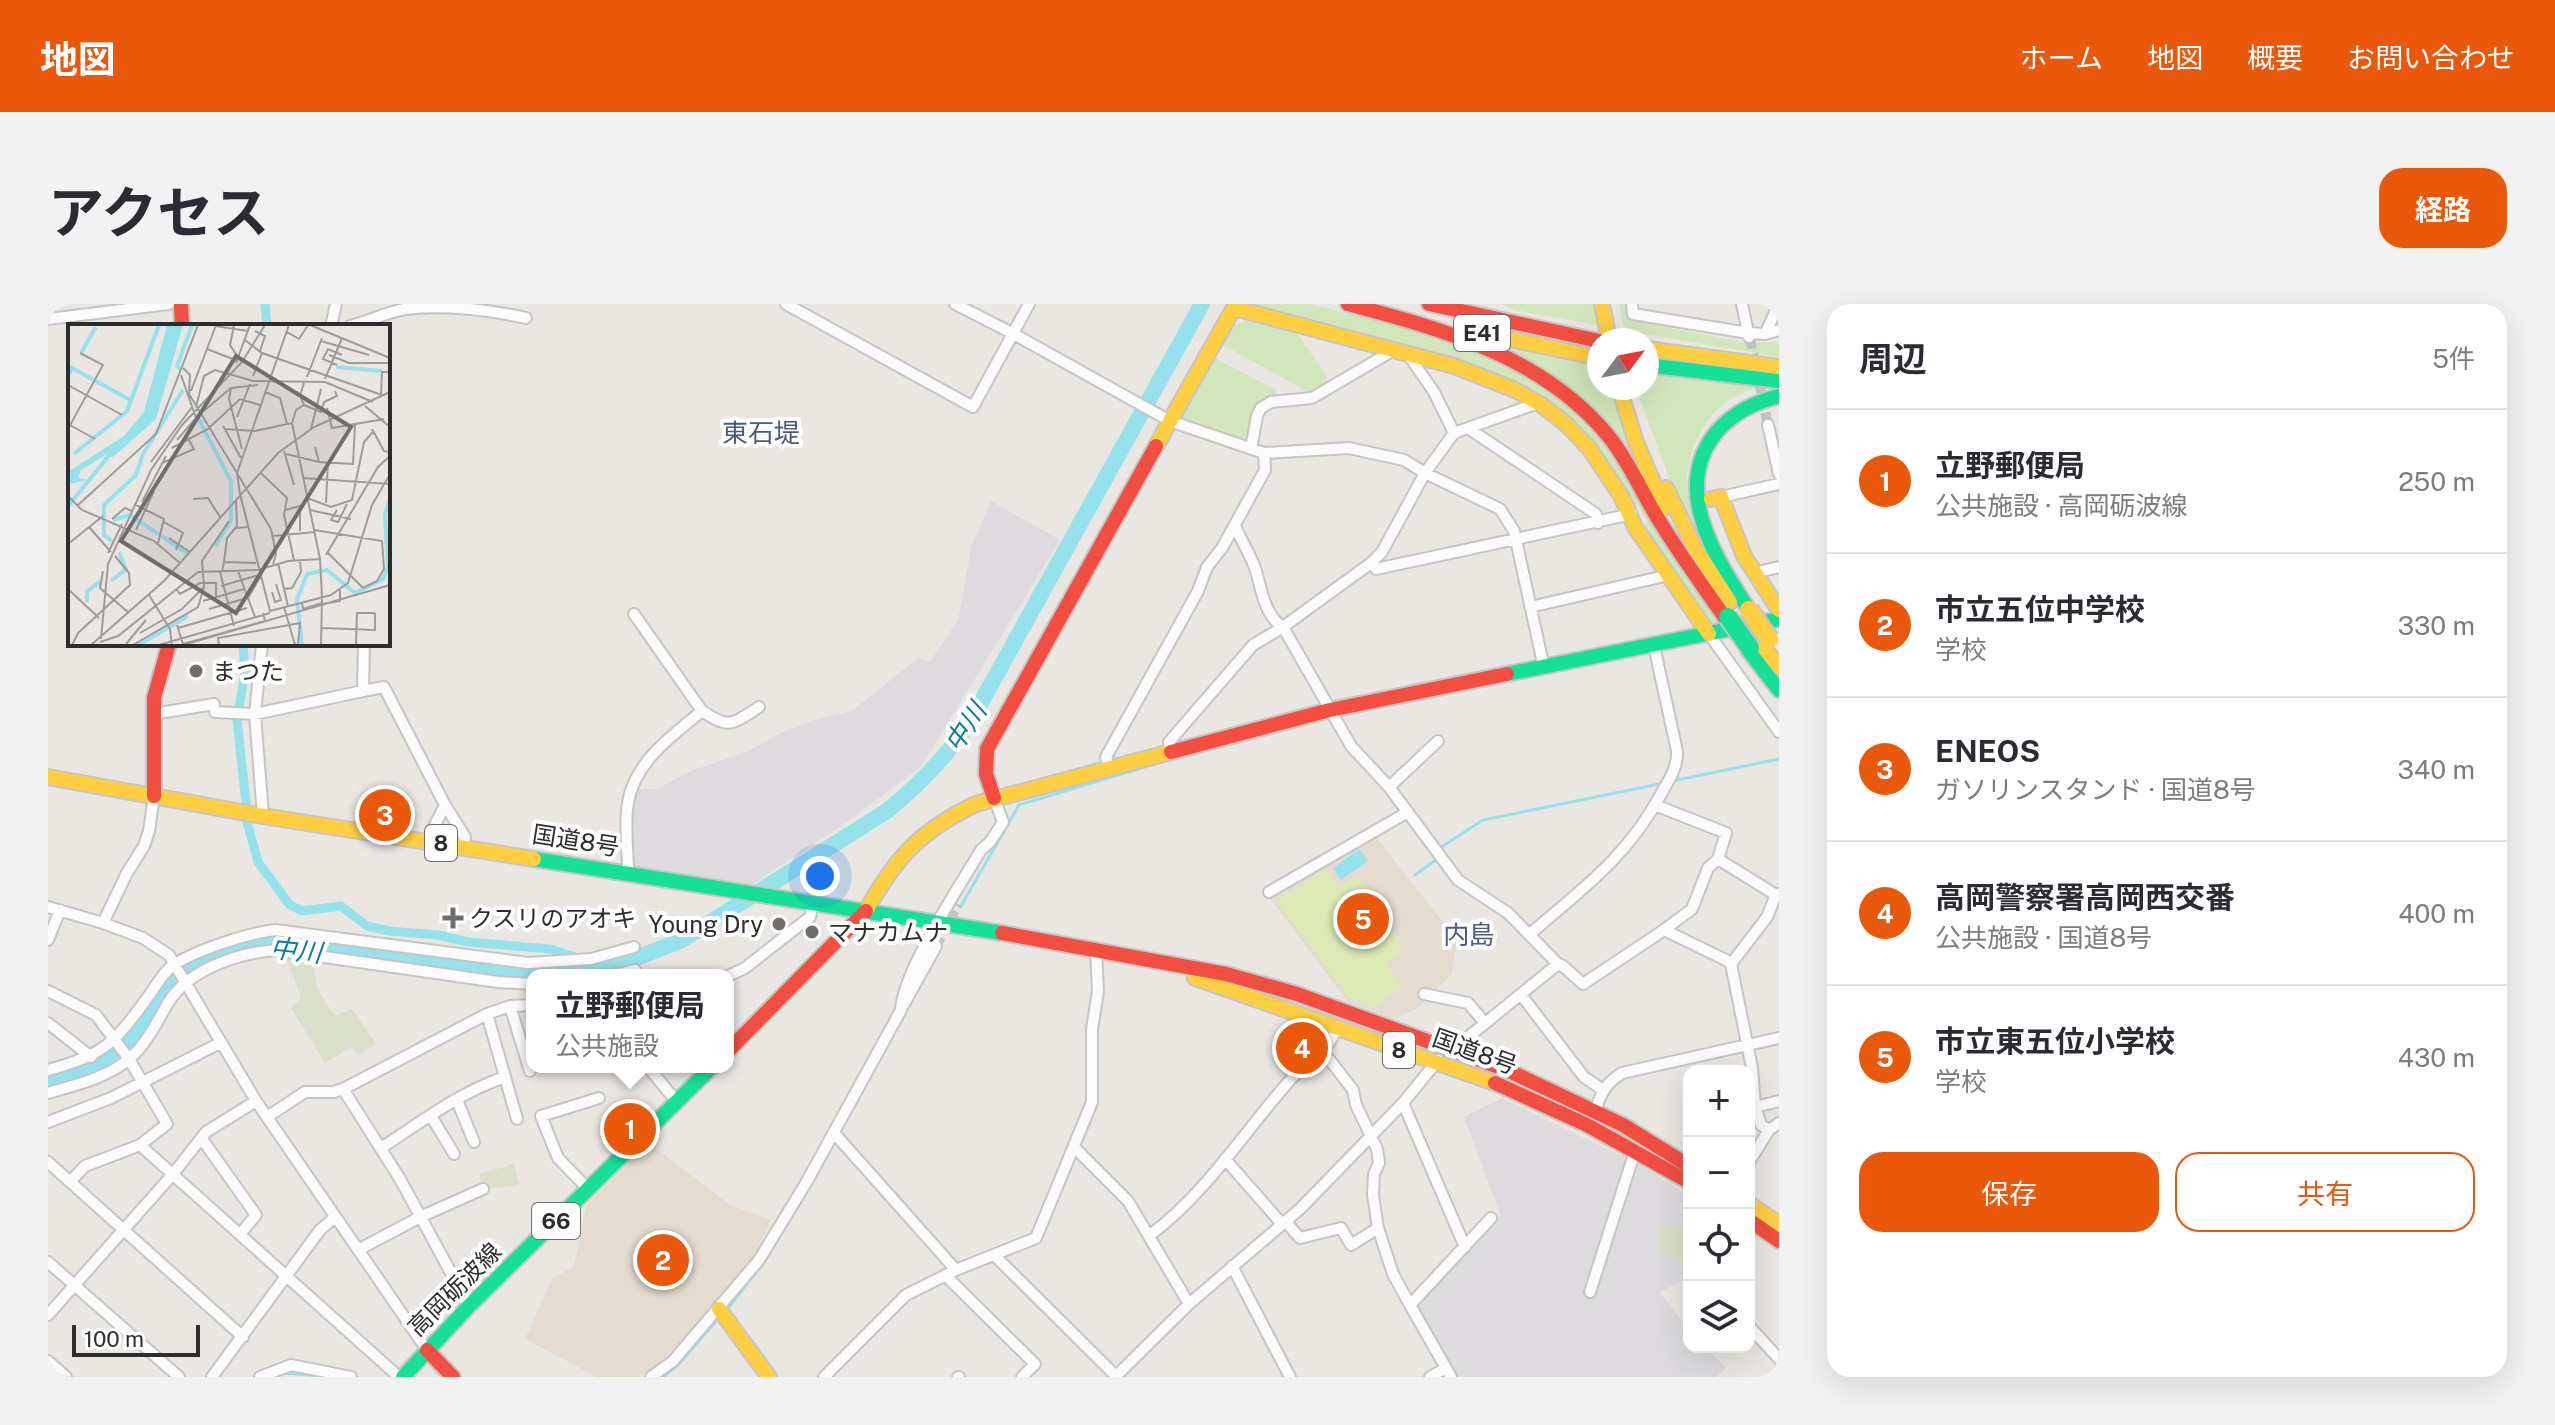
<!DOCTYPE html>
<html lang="ja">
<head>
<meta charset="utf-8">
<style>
  body { margin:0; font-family:"Public Sans","Noto Sans JP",sans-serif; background:#f2f2f3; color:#2b2b33 }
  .controls { position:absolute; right:24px; bottom:24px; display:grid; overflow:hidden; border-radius:16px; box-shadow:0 8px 32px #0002 }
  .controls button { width:72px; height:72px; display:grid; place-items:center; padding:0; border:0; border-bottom:2px solid #e1e1e2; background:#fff; color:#2b2b33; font:40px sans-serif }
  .compass { position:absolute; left:1539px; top:24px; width:72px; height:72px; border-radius:50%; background:#fff; box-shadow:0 8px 32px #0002; rotate:58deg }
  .scale { position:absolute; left:24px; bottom:20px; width:128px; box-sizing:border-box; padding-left:8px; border:4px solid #2d2d2d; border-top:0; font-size:22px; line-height:28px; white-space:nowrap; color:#2d2d2d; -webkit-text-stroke:6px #fff; paint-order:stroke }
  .you { position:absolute; left:772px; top:572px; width:28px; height:28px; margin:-20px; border:6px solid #fff; border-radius:50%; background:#1a73e8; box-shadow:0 0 0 12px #1a73e833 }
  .badge { display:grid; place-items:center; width:52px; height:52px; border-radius:50%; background:#ea580c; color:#fff; font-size:26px; font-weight:700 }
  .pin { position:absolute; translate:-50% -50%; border:4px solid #fff; box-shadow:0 2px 8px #0006 }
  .popup { position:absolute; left:478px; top:665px; width:208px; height:104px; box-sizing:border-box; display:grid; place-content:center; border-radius:16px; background:#fff; filter:drop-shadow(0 2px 6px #0005); font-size:26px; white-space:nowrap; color:#7c7c81 }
  .popup b { font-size:30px; color:#2b2b33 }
  .popup::after { content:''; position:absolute; left:50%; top:100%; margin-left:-16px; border:16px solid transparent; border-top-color:#fff }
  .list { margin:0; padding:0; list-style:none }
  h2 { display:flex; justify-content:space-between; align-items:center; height:104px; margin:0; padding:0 32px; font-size:34px }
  h2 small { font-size:26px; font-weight:400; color:#7c7c81 }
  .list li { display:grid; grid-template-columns:52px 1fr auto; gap:24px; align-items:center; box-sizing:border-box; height:144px; padding:0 32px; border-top:2px solid #e1e1e2 }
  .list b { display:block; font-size:30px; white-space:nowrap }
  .list p { margin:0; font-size:26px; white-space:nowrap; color:#7c7c81 }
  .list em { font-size:26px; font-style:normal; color:#7c7c81 }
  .actions { display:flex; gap:16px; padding:24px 32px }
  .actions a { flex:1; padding:18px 0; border:2px solid #ea580c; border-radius:24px; text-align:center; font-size:28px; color:#ea580c }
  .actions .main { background:#ea580c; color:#fff }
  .icon { flex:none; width:44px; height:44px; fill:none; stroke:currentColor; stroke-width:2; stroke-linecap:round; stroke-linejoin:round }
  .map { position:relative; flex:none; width:1731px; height:1073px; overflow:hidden; border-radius:24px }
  header { display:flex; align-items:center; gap:48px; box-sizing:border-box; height:112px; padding:0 40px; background:#ea580c; color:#fff }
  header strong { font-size:38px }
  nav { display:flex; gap:44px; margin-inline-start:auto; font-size:28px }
  .intro { display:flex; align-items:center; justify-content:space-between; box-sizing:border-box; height:192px; padding:0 48px }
  h1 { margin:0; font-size:56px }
  .button { padding:20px 36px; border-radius:24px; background:#ea580c; color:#fff; font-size:28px; font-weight:700 }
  main { display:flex; gap:48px; padding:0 48px }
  aside { flex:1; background:#fff; border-radius:24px; box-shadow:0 8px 32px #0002 }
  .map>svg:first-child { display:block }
</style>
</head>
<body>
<header>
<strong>地図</strong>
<nav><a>ホーム</a><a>地図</a><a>概要</a><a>お問い合わせ</a></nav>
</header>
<div class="intro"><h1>アクセス</h1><a class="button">経路</a></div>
<main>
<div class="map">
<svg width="1731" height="1073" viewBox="0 0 1731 1073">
  <rect width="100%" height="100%" fill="#eae6e2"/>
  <path fill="#dddbde" d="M943,197L1012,236L873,463L806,513L703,581L582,561V513L590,485H609L643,467L701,447L733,429L765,416L804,407L870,354L882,358L910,316L924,240Z
    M1454,794L1594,862L1641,892V923L1613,920L1610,947L1621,948V953L1638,955L1641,958V973L1612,988L1641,1027V1043H1657L1678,1064L1668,1073H1407L1367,1002L1448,914L1453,913L1416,813Z"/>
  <path fill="#e5dcd0" d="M1327,532L1409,636L1404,670L1370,704L1346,715L1299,697L1221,593Z
    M600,838L682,901L723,916L707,951L637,1034L604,1065L591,1073H549L477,1035L504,975L526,962L538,902Z"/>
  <path fill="#d1e6ba" d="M1208,0H1263L1387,32L1445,53L1511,90L1558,141L1673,318L1658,321L1594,224L1599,217L1591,204L1582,199L1561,162L1479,87L1210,6Z
    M1454,0H1549L1554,22L1467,6Z
    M1571,0H1577L1581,16L1698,39L1731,38V53L1580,27L1575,20Z
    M1197,17L1249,29L1278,71V79L1262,89L1173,40L1181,24Z
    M1459,44L1551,63V84H1567L1603,181L1573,139Z
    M1167,54L1228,86V91C1222,94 1213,96 1209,101C1203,109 1202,126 1200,136L1193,138L1132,113Z
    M1599,70L1709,83C1696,88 1682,94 1671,104C1652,121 1636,158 1640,183C1643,204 1651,224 1658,243L1626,188L1588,84H1599Z"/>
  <path fill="#d9dfc9" d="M238,653L265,654L269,685L287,712L304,705L328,740L310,751L304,743L277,759L243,704L253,694Z
    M466,860L471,881L437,885L431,870Z
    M1612,920L1641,923L1638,955L1620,953V948L1609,947Z"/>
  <path fill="#ddeab8" d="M1277,565L1291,583L1309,571L1337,608L1336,615L1350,633L1352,649L1338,660L1355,682L1326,704L1301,694L1228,597Z"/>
  <path fill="#95e2ed" d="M1311,545L1320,557L1293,576L1285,564Z"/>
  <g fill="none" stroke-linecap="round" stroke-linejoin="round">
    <path stroke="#95e2ed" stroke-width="3" d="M1712,312L1728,308
      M1301,395L1438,367
      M1219,416L1262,404
      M1624,477L1731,455
      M1392,544L1435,516L1616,479
      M1367,571L1389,555
      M913,602L971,501L1123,455
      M678,1007L715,959
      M234,1069L275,1072
      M615,1073L630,1061L670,1015"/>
    <path stroke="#95e2ed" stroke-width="9" d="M217,0L219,22
      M195,340L197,369L189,415L198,500
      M199,518L210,558L242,601L254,607L293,602L319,622L341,627L390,631L420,638L502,645L525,652V655
      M527,663L528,670"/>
    <path stroke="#95e2ed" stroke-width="16" d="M512,671L573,660L634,636L839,507C871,481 897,454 921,420L1154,0
      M0,781C18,776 43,770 58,759C87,739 97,706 121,683C149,655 197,642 235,640L449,670L498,671"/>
    <path stroke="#c4c1be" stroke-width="10" stroke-dasharray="10 5" stroke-linecap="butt" d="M1702,35L1720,121
      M888,642L910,600"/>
    <g stroke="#c6c5c5" stroke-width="14">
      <path id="street" d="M738,0L925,103L981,0
        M907,0L964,29L1122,117L1216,149L1301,144L1356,156L1377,169L1452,205L1466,227L1496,364
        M1584,0L1585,10L1700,29L1717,30L1731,26
        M1694,0L1701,33
        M0,15L121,0
        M283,22L288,0
        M302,22C320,18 338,8 357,5C393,0 442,6 478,14
        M1717,30L1731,0
        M1359,49L1386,88L1406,129
        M1720,121L1731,170
        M1420,124L1548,210L1550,219
        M1203,145L1209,112L1213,104L1223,98L1264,94L1346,46
        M1673,193L1731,180
        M1187,222C1193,236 1202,250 1207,264C1213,282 1216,312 1235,323L1303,442L1341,483L1410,576L1460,609L1510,660L1515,662L1535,680L1616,626L1680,657L1683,660L1704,764L1707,803L1731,797
        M1323,259L1328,265L1584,210
        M1706,269L1731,263
        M1482,303L1621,271
        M1661,330L1731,428
        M214,340L207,410L215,512
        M315,387L336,383L397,501L417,533L415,543
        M654,407C682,426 684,420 711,403
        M167,408L207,410L315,387L316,340
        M105,410L166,400
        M1122,447L1121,438L1205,341L1235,323L1323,259L1334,248L1377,169L1406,129L1490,99
        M1061,463L1058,453L1150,287L1159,263L1174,244L1217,166L1216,149
        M1341,483L1390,437
        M1607,501L1678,529L1670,555L1660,564L1644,605L1616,626
        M382,537L384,527L397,501
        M1670,555L1728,591
        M580,568C580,546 576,521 580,499C586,458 625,431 654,407L586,310
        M1221,588L1360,508
        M0,603L55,619L95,634L121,651L208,797L379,1046
        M55,619L79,569L96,542L101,527L106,492
        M1482,630C1534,585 1578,554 1612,492C1620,477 1630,464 1629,447L1606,342
        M0,636L12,606
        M1683,660L1719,613L1728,591L1731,590
        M566,671L587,666
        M680,672L697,664L762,613L765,599
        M0,687L48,711L81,755L119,820L92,841L37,862L22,878
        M1376,690L1420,699L1437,719
        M1474,692L1536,773L1555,786
        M856,700L888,642
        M462,702L482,767
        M439,710L469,815
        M0,719L43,753
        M1274,746L1305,786L1308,801L1329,845L1331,859L1326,870L1325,891L1330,924L1345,970L1362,1001
        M1403,747L1510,660
        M600,763L629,798
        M0,766C53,752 65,741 97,697C105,687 113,671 123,663C144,647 201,629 227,626L480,659L543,655L586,643
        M295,785L439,710L462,702L484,701
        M0,789C27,781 59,774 81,755C98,741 109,718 120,699C141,665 190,649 228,646L450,678L484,680
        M409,796L426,838
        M1355,799L1417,943
        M1707,803L1713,821L1721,826
        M1547,807C1553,789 1558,779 1574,769L1731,734
        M383,812L406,850
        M219,813L257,788H286L295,785L352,875L421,1002
        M0,818L63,794L172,739
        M786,829L908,966
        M154,835L208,911L192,930
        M92,841L351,1073
        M1026,843L1080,897L1141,1000
        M333,844C373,818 412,788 457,773
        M1177,855L1234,920
        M0,858L195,1033
        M1701,858L1721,826L1731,819
        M540,885L510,854L493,812L551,794
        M1237,917L1252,934L1293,924L1303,941L1330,924
        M1102,931C1158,890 1198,825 1244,774C1259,757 1283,746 1288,724
        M310,946L372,913L435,885
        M947,952L1068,1072
        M0,958L131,1073
        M1184,962L1242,1073
        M897,971L987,1060L974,1073
        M1542,988L1587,847
        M0,1011L125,870L158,828L208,797
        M1701,1022L1731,1055
        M0,1057L18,1073
        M164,1073L272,926L287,913
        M212,1073L243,1061L303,1073
        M603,1073L625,1057L711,956L758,879L853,706C855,667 911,583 933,546L942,538L955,518L946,494
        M776,1073L858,991L908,966L988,934L1044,798V725L1050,687L1048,646
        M910,1073H911
        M1067,1073L1141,1000L1252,905L1355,799L1390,756
        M1382,1073L1398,1064
        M1403,1073L1362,1001L1443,914"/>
    </g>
    <g stroke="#c6c5c5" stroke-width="18">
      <path id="fast" d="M1599,61L1731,77
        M1701,306C1670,258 1625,190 1664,134C1680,111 1704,99 1731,92
        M1700,346L1731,386
        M1459,370L1731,315
        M486,555L954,629
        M355,1073L421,1002L664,763"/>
    </g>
    <g stroke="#c6c5c5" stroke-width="18">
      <path id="slow" d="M1554,0L1561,36
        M1186,4L1406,62L1465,85L1492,100L1517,119L1541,144L1573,192L1587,223L1661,330
        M1428,28L1551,54
        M1599,45L1731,63
        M1571,84L1588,138L1616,204
        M1108,142L1188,0
        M1618,184L1646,242L1682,298
        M1663,195L1673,193L1696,252L1731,306
        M1714,341L1731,363
        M0,473L215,512L486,555
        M818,607C847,554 873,526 928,500L1123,448
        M1147,674L1447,779
        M1701,900L1731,920
        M671,1005L721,1073"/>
    </g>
    <g stroke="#c6c5c5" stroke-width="18">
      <path id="jam" d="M133,0L134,22
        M1300,0C1397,26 1497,53 1562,134C1580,157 1592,184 1606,208C1628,245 1653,280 1678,315
        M1381,0L1551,37
        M1123,448L1282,406L1459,370
        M106,492V394L121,340
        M946,494L938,470L939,445L1108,142
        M954,629L1178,670L1249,690L1459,766L1575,821L1641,862
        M680,747L818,607
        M1447,779L1539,821L1641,878
        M1701,916L1731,937
        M379,1046L405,1073"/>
    </g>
    <use href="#street" stroke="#fcfbfb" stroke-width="10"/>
    <use href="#fast" stroke="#16e098" stroke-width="14"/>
    <use href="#slow" stroke="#ffcf43" stroke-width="14"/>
    <use href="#jam" stroke="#f24e42" stroke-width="14"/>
    <g stroke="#c6c4c3" stroke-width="22" stroke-linecap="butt">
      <path id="fast-bridge" d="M1680,313L1702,344"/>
    </g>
    <g stroke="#c6c4c3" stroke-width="22" stroke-linecap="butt">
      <path id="slow-bridge" d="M1701,306L1721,335"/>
    </g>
    <use href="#fast-bridge" stroke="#16e098" stroke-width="18"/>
    <use href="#slow-bridge" stroke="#ffcf43" stroke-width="18"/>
  </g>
  <g fill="#6f6e6c" stroke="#fff" stroke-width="3">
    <circle cx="148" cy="367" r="8"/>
    <path d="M401 602h8v8h8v8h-8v8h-8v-8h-8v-8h8z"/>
    <circle cx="731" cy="620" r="8"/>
    <circle cx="764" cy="628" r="8"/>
  </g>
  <g text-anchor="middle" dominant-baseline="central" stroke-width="8" stroke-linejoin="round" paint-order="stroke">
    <g fill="#fff" stroke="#6c6c6c" stroke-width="2">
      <rect x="1406" y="11" width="56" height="36" rx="6"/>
      <rect x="377" y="521" width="32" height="36" rx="6"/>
      <rect x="1335" y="728" width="32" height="36" rx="6"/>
      <rect x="484" y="899" width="48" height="36" rx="6"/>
    </g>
    <g font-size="22" font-weight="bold" fill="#2d2d2d">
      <text x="1434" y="29">E41</text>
      <text x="393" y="539">8</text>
      <text x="1351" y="746">8</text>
      <text x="508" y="917">66</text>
    </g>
    <g font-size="24" fill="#2d2d2d" stroke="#fff" text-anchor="start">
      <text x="164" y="367">まつた</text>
      <text x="421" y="614">クスリのアオキ</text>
      <text x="715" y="620" text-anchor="end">Young Dry</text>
      <text x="780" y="628">マナカムナ</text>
    </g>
    <g font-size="24" fill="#2d2d2d" stroke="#fff">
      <text transform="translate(528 536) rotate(9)">国道8号</text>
      <text transform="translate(1427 747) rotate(20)">国道8号</text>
      <text transform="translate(406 985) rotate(-45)">高岡砺波線</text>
    </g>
    <g font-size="26" fill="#4b5b7f" stroke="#fff">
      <text x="713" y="128">東石堤</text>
      <text x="1421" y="630">内島</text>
    </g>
    <g font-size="26" font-style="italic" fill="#0a7b9c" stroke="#fff">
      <text transform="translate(917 423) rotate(-57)">中川</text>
      <text transform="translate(248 646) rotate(6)">中川</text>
    </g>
  </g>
  <g transform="translate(20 20)">
    <rect width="322" height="322" fill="#eae6e2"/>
    <path d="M99,1H115L88,95L45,133L37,131L13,146L10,154L17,155L16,157L0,160V148L56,112L76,88Z" fill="#95e2ed"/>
    <path fill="none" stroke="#95e2ed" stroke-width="4" d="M13,29L28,3M268,43L314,47M113,46L109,42L124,1M0,52L4,44L64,77M128,90L163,157V196L147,222M6,130L59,87L91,1M0,182L43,129M45,196L62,191L119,229M44,217L36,211V181L68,151L75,130L115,66M43,257L58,245L51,228M19,278V267L32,258M70,321L120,292M234,321L229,275L239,250L259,246L287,269L315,255L320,243L317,190L322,174"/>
    <path fill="none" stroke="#9e9c9a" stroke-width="2" d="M166,1L162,21L171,35M242,1L322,34M147,2L180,7M187,7L197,12L192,27M219,8L231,15L240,1M177,16L194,29L314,71M253,17L301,31M139,25L170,37M261,31L281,39H322M168,39L182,1M269,41L255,35L260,25L274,31M115,44L122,51L121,70L203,205L208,230L205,240M185,52L194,29M239,53L254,14M257,55L274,14M236,59L232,71L236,81L253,88L256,78L269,72L267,67M0,61L54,91M163,64L161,75L174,125M123,67L148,1M197,68L212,74L219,100M313,71L314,48H322M236,81L228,86L224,99L252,235M297,82L322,103M128,83L136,52L147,46L185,57L257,58L305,78M259,84L264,104L316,95M132,90L163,64L190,61M169,93L182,60M0,100L27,115M155,102L173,134M0,105L35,41L12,29M156,105L187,107L224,99M243,105L253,65M304,105L316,127L322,128M109,116L128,94L113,51M247,123L251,138L285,140L287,101M104,124L140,105L172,75L192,81M216,127L226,161M218,130L251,138M83,138L124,83M94,139L126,125L119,113M193,149L219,174L216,191L226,236M235,154L322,160M172,170L169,149L221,1M172,170L202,287L263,271L280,259L304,181L322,150M0,172L14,186L86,217L112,239M239,174L263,183L284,176L296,118L305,108M125,175L140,174L152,193M168,175L169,204L180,203M74,178L98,132M258,179L260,138M66,180L96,195L90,219M9,182L88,110L130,1M217,186L232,182V207M242,186L283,195M269,186L263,196L270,198L279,180M44,195L57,184L64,187M96,198L115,209L108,226M21,203L43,228M68,206L86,167M246,206L314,217L316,245L309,257L295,264L260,229M205,212L247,208M101,214L122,228M0,220L35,192M40,229L54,200M258,231L310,143L322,132M156,238L159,214L169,202M210,239L220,282M35,247L32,264L61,289M170,247L187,293M152,248L166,302M154,248L156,238L188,239M153,262L191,251M0,265L31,294M108,265L112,270L132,259H148V273M216,265L224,264L233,248L232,236M204,268L207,278L213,276L208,260M81,271L102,305L104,321M180,274L192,253M135,277L176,265M234,279L235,285L254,279M254,280L272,277V266M216,283L227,321M141,285L179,274M109,301L115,320L197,297L195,289M221,301L232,299L230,321M110,304L179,284M254,304L307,306V289M72,309L114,285L136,263M33,315L40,240L83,146L114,101L174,38L197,1M32,318L50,312L130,248L190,246L220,237L252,235L254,273M58,320L78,296M4,321L10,309L62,261L61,249L47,232M23,321L96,257L210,129L246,103L322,68M65,321L130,283L136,263L134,237L161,197M91,321L202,289M115,321L322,261M151,321L150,314L221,301M253,321L254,273M288,321L289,289H307"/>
    <path fill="#6f6e6c" fill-opacity="0.15" stroke="#6f6e6c" stroke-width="4" d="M168,32L283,103L168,289L53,217Z"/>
    <rect width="322" height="322" fill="none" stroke="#2d2d2d" stroke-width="4"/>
  </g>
</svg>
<div class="controls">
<button>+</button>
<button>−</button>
<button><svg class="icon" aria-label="locate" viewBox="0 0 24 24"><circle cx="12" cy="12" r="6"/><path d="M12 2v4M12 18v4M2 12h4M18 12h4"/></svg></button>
<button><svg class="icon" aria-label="layers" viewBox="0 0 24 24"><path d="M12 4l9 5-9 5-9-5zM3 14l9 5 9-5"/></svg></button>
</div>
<svg class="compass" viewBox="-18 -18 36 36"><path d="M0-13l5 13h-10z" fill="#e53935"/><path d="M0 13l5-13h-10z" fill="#7c7c81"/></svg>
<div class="scale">100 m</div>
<div class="you"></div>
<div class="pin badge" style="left:582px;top:825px">1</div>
<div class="popup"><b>立野郵便局</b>公共施設</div>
<div class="pin badge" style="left:615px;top:956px">2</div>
<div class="pin badge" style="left:337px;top:511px">3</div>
<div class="pin badge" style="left:1254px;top:744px">4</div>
<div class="pin badge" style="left:1315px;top:615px">5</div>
</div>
<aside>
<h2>周辺<small>5件</small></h2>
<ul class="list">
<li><span class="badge">1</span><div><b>立野郵便局</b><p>公共施設 · 高岡砺波線</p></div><em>250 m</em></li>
<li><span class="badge">2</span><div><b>市立五位中学校</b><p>学校</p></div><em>330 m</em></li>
<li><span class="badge">3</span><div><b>ENEOS</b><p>ガソリンスタンド · 国道8号</p></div><em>340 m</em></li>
<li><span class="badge">4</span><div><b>高岡警察署高岡西交番</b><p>公共施設 · 国道8号</p></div><em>400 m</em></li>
<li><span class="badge">5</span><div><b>市立東五位小学校</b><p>学校</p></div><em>430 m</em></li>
</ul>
<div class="actions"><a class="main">保存</a><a>共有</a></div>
</aside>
</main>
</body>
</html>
